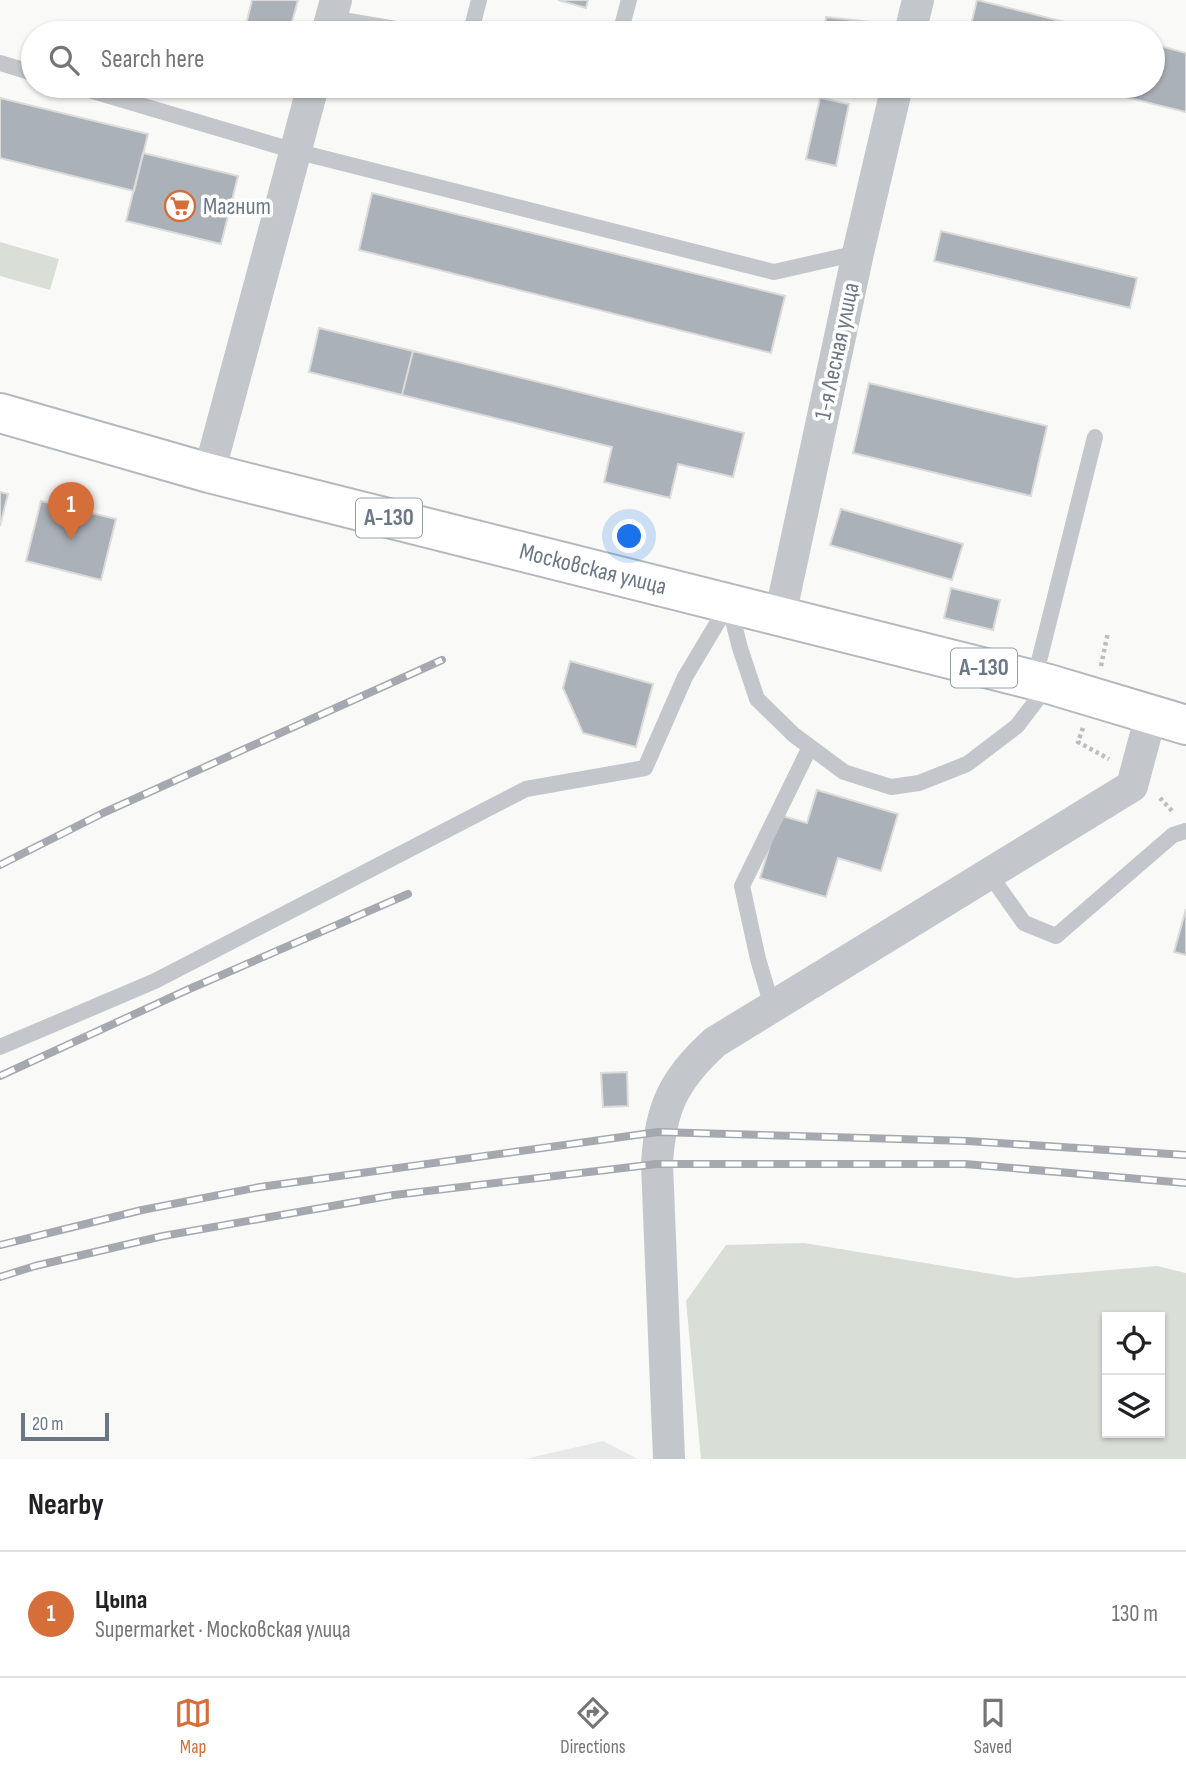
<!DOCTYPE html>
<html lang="en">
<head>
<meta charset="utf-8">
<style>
  body { margin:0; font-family:"Sofia Sans Condensed",sans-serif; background:#f2f2f2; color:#202124 }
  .controls { position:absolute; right:21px; bottom:21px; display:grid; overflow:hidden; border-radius:0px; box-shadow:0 2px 5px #0004 }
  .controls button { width:63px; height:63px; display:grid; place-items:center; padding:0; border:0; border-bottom:2px solid #e0e0e0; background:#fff; color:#202124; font:35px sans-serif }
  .scale { position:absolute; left:21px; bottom:18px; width:88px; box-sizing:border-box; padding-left:7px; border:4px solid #6b7786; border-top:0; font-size:19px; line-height:24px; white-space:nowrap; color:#6b7786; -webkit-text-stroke:5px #fff; paint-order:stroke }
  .you { position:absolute; left:630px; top:537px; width:24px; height:24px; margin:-18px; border:5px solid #fff; border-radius:50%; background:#1a73e8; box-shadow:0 0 0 10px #1a73e833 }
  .badge { display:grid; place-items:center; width:46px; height:46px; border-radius:50%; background:#d66e3a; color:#fff; font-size:23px; font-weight:700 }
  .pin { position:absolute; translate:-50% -58px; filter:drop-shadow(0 2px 4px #0008) }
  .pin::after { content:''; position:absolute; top:37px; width:24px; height:21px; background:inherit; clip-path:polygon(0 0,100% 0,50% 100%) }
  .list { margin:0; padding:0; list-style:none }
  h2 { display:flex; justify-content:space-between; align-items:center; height:91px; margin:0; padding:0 28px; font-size:30px }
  h2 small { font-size:23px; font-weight:400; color:#757577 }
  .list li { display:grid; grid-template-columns:46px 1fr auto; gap:21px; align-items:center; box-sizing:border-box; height:126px; padding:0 28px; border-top:2px solid #e0e0e0 }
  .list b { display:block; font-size:26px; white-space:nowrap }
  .list p { margin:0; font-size:23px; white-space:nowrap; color:#757577 }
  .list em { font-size:23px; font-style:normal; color:#757577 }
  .icon { flex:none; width:38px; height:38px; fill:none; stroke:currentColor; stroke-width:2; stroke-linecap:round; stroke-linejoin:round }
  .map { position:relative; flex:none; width:1186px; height:1459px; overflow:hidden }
  .search { position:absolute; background:#fff; box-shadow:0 2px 5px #0004; left:21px; right:21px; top:21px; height:77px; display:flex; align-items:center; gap:18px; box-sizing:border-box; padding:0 24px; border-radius:38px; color:#757577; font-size:26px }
  .sheet { height:217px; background:#fff }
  nav { display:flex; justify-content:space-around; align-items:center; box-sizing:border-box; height:98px; border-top:2px solid #e0e0e0; background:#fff; font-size:19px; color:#757577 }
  nav a { display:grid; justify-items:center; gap:4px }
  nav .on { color:#d66e3a }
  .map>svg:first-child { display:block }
</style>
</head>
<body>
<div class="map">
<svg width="1186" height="1459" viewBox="0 0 1186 1459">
  <rect width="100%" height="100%" fill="#f9f9f8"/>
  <path fill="#e7e8e8" d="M603,1441L638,1459H525Z"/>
  <path fill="#d9ded7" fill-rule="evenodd" d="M0,242L59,259L50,290L0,276Z
    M804,1243L1016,1278L1157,1266L1186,1273V1459H701L686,1301L726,1245ZM1107,1317H1160V1433H1107Z"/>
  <path fill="#abb1b8" stroke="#dbdbda" stroke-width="2" d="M252,0H298L289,33H244Z
    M558,0H588L586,8Z
    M977,0L1108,33H969Z
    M826,17L871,22L870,33H824Z
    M1153,44L1186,53V112L1080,86H1153Z
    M0,98L148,134L134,191L0,158Z
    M820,98L849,104L836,166L806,159Z
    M143,153L238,176L221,244L126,221Z
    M372,193L785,296L771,353L359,250Z
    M941,231L1137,278L1130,308L934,261Z
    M319,328L413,351L402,395L309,372Z
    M413,351L744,433L733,477L678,464L670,498L604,482L612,447L402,395Z
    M869,383L1047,426L1031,496L853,453Z
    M0,492L8,494L0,526Z
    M41,501L116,519L101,580L26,561Z
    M841,509L963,544L952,580L830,545Z
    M951,588L1000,600L993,630L944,618Z
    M570,661L653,684L636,747L583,733L563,688Z
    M817,790L898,814L881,871L838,858L826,897L760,878L779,815L807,823Z
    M1186,909V955L1174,952Z
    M627,1072L628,1106L603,1107L601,1073Z"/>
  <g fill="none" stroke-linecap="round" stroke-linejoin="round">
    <g stroke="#b4b8bd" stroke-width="42">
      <path id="primary" d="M0,413L209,473L1049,684L1186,725"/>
    </g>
    <path stroke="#bbbdc0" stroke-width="4.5" stroke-dasharray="3.5 3.5" stroke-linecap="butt" d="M1101,666L1108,632
      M1083,728L1078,742L1109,759
      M1160,798L1173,812"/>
    <path stroke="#c3c6ca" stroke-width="16" d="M479,0L471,31L480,33
      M331,18L419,33
      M436,33L471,31
      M620,33L629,0
      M0,63L33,73
      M76,86L295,151L774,272L858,253
      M729,605L740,648L757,699L794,735L844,772L891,787L919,783L967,764L1017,726L1049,684
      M1034,681L1095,437
      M990,875L1024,923L1056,936L1173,835L1186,831
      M772,1006L758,959L742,886L810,747
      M0,1047L155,981L526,789L645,768L685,677L728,605"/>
    <path stroke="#c3c6ca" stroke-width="32" d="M327,33L336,0
      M910,33L918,0
      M209,473L313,86
      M780,616L858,253L897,86
      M669,1459L657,1164C660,1108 674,1079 715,1042L1132,786L1151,715"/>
    <use href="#primary" stroke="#fff" stroke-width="38"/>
    <g stroke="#a5a9af" stroke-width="8">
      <path id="rail" d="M0,865L103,813L442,660
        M0,1076L187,990L408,894
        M0,1245L142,1210L260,1187L658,1132L967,1141L1186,1155
        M0,1277L35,1266L163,1236L394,1195L657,1164H965L1186,1183"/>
    </g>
    <use href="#rail" stroke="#fff" stroke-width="5" stroke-dasharray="16" stroke-linecap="butt"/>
  </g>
  <defs>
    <g id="supermarket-ring" transform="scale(1.575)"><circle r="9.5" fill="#fff" stroke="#d66e3a" stroke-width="1.5"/><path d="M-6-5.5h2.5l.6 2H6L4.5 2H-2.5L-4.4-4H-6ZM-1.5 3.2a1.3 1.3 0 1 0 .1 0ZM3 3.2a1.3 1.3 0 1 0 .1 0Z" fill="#d66e3a"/></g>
  </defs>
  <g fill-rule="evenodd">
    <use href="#supermarket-ring" x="180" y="206"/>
  </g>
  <g text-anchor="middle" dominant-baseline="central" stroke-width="7" stroke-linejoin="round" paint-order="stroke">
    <g fill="#fff" stroke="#97a0aa" stroke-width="2">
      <rect x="356" y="498.5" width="66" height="39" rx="5"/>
      <rect x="951" y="648.5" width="66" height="39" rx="5"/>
    </g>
    <g font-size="23" font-weight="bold" fill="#6b7786">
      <text x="389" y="518">А-130</text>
      <text x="984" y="668">А-130</text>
    </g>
    <g font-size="24" fill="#6b7786" stroke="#fff" text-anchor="start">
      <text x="203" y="206">Магнит</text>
    </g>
    <g font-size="24" fill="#6b7786" stroke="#fff">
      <text transform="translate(837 351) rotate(-78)">1-я Лесная улица</text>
      <text transform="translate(593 569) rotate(14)">Московская улица</text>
    </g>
  </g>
</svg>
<div class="controls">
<button><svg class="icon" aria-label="locate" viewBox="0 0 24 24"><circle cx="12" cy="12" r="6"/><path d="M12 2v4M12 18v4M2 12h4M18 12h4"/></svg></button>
<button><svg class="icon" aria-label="layers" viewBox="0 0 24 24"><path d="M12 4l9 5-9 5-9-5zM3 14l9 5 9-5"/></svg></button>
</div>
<div class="scale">20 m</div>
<div class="you"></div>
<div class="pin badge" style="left:71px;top:540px">1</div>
<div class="search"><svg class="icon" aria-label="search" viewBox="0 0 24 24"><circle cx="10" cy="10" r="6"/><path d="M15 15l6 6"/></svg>Search here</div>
</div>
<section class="sheet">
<h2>Nearby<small></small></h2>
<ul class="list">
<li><span class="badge">1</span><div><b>Цыпа</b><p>Supermarket · Московская улица</p></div><em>130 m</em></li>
</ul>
</section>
<nav>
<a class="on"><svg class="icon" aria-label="map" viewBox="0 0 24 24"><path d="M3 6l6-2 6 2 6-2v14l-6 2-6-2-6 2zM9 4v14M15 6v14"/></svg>Map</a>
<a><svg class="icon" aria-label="directions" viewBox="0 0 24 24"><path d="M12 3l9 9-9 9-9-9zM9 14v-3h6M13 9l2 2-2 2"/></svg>Directions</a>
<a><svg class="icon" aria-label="saved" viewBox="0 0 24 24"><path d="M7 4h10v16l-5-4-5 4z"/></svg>Saved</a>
</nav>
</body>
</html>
